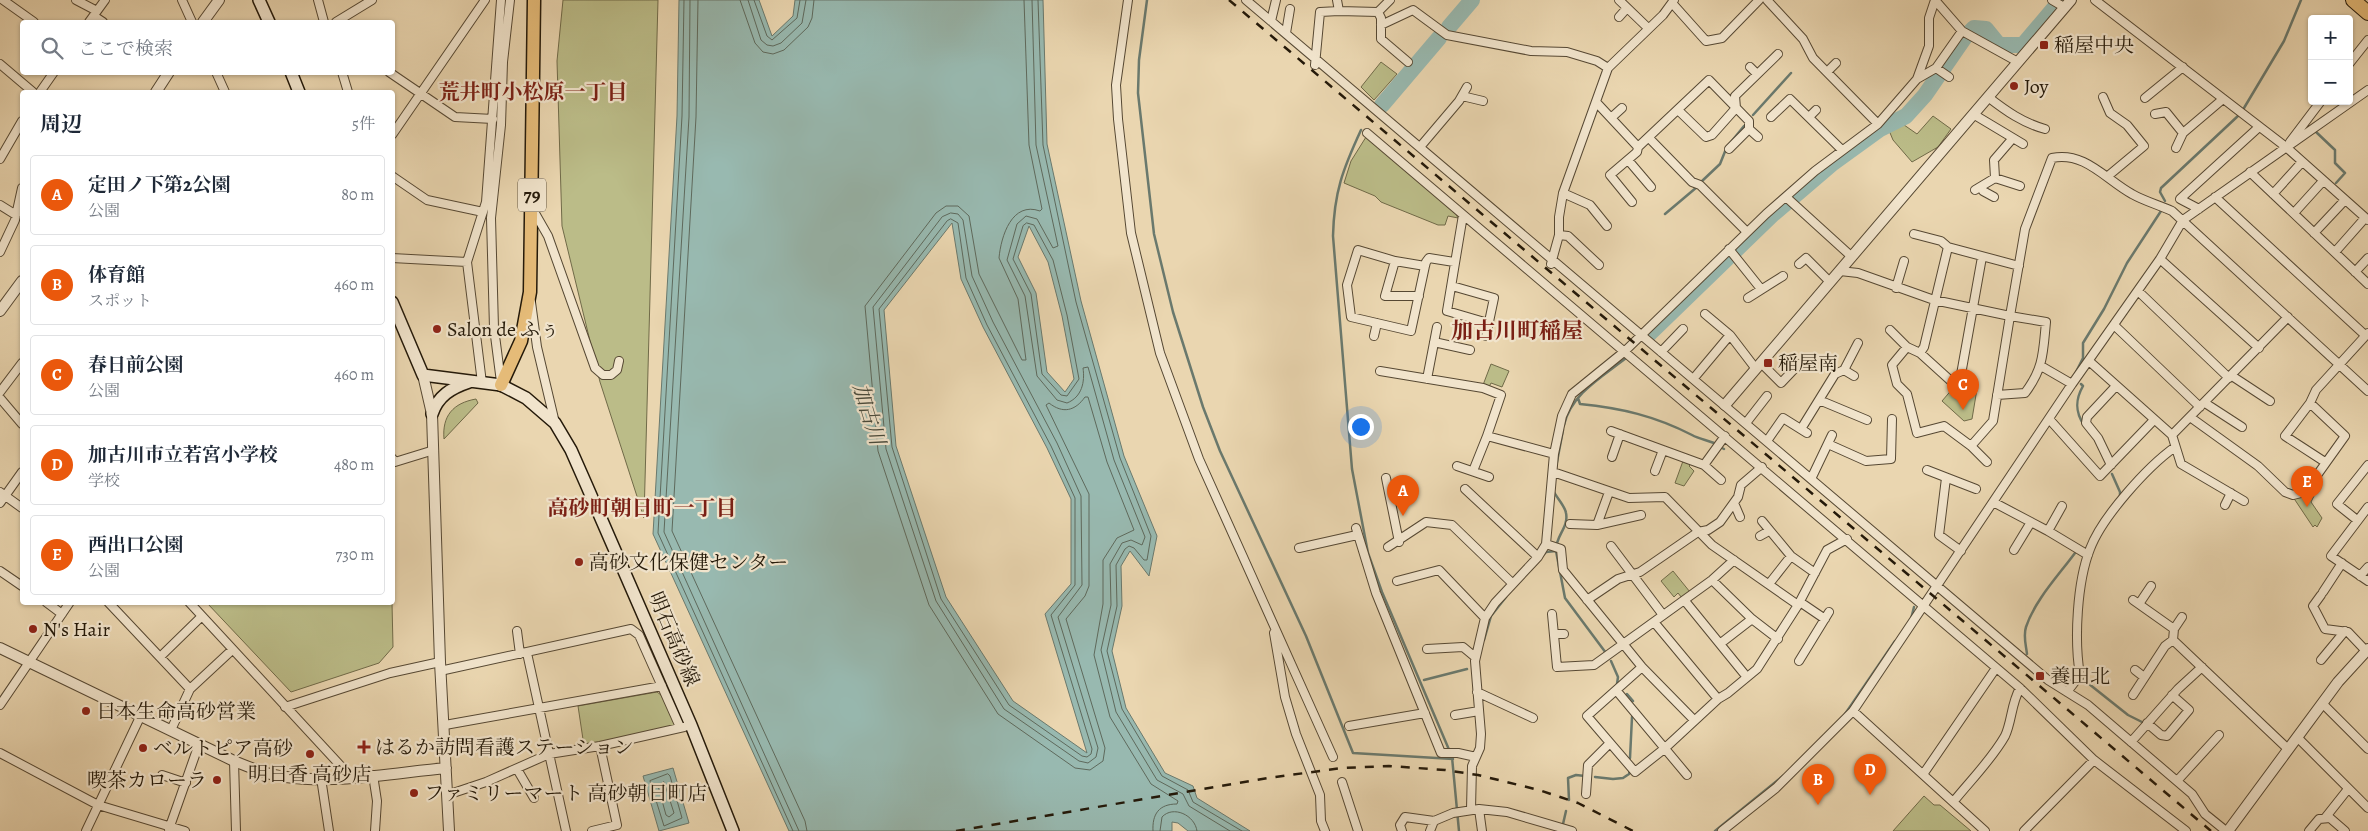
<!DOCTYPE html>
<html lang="ja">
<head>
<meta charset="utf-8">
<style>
  body { margin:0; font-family:Alegreya,"Noto Serif JP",serif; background:#f2f2f3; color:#1f2937 }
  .controls { position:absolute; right:15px; top:15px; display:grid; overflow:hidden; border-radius:5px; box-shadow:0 1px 4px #0004 }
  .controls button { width:45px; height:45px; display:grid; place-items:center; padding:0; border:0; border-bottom:1px solid #e0e1e3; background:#fff; color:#1f2937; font:25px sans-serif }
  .you { position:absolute; left:1360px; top:426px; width:18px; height:18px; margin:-12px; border:4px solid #fff; border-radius:50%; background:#1a73e8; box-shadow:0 0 0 8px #1a73e833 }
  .badge { display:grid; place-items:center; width:32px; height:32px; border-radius:50%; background:#ea580c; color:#fff; font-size:16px; font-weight:700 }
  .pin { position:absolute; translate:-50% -41px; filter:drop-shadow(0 1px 2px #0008) }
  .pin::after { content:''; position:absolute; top:26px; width:18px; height:15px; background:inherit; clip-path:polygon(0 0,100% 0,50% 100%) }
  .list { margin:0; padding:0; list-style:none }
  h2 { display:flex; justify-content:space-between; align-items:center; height:65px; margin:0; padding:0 20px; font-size:21px }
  h2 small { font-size:16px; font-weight:400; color:#747a83 }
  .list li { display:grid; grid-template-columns:32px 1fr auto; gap:15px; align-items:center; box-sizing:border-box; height:80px; margin:0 10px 10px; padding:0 10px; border:1px solid #e0e1e3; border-radius:5px }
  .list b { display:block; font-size:19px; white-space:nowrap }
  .list p { margin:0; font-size:16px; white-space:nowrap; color:#747a83 }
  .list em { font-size:16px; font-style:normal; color:#747a83 }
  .icon { flex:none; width:28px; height:28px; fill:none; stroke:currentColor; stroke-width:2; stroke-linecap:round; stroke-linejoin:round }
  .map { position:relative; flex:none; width:2368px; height:831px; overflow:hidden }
  .search { position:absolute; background:#fff; box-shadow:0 1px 4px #0004; left:20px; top:20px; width:375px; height:55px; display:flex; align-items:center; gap:12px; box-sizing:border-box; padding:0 18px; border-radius:5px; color:#747a83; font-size:19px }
  .panel { position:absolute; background:#fff; box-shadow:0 1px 4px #0004; left:20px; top:90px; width:375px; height:515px; border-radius:5px }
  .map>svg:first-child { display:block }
</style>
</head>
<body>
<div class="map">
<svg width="2368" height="831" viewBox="0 0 2368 831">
  <rect width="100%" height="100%" fill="#ead6b0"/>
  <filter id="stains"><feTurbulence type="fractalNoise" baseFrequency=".004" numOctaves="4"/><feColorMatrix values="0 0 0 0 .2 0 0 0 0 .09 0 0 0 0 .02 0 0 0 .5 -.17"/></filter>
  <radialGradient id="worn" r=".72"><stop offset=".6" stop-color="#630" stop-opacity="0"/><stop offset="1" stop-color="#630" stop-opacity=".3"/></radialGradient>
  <path fill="#bbbc88" stroke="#706a48" d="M563,0H658L644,518L600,382L562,226L557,61Z
    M1381,62L1397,74L1374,100L1361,87Z
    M1933,116L1951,129L1938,147L1912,162L1893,140L1888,128L1897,120L1917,134Z
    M1366,137L1456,214L1458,218L1448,216L1445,225H1438L1381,202L1375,196L1344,183L1351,161Z
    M1491,364L1509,371L1502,387L1491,383L1489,387L1483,385Z
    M1954,387L1955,391L1963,387L1977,389L1972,419L1964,421L1942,401Z
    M476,399L478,403L444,439C442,416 453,403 476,399Z
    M1683,461L1691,464L1689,466L1694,471L1684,486L1675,483Z
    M2309,494L2314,496L2311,502L2322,518L2317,527L2315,525L2313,527L2293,497H2307Z
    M1673,571L1690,592L1682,598L1678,593L1674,597L1661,581Z
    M207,603H392L393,647L379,663L291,692Z
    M657,692L661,695L676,723L674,727L584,746L578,706Z
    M1924,796L1934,805H1940L1971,831H1893Z"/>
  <path fill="#98b9b0" stroke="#6a796d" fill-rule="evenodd" d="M679,0H759L772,36L793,16L795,0H1043L1047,144L1081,301L1124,456L1157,536L1149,576L1130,551L1121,566L1122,606L1112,651L1126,708L1165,773L1193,786L1197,798L1250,831H1188L1178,823L1172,822V831H789L653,534L677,116ZM952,223L961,279L983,327L1047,448L1071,499V584L1045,614L1087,753L1013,701L946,597L896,446L884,310ZM1029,226L1048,262L1062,316L1074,379L1065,392L1047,372L1036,293L1018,257Z
    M673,768L689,823L659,831L643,776Z"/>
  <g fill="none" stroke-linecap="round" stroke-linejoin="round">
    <path stroke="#5e695c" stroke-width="1" d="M684,0L682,116L658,533L793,831
      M690,0L689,117L664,532L799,831
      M698,0L696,117L672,531L805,821L807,831
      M740,0L755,43L763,52L773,54L784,50L808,27L812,18L814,0
      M748,0L761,40L767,45L773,46L781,43L802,23L806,0
      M754,0L767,36L772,40L797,18L800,0
      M1024,0L1029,145L1042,209L1040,211C1012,201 1001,236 999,258L1018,299L1026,360H1022L979,274L969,216L958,206H946L936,213L865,306L878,451L929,605L998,714L1075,768L1090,770L1103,761L1105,748L1066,619L1085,596L1089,586V494L1046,405L1049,403C1063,414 1075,411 1085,397H1088L1107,462L1134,530L1117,538L1103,560V604L1094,655L1110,717L1151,784L1178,801L1177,804C1159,804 1152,814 1153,831
      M1032,0L1036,145L1058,246L1053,248L1037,219L1026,216L1017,224L1007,260L1025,296L1037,376L1057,400L1067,403C1082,397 1085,382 1083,368L1088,367L1114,460L1145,537L1142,545L1131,540L1122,543L1110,564L1111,605L1101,650L1116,712L1157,780L1183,794L1189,806L1230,831
      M1038,0L1043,145L1076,302L1120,458L1151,536L1147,560H1144L1134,548L1129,546L1125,549L1116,565L1117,606L1107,651L1122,709L1162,776L1188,790L1193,802L1242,831
      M951,213L958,214L963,220L972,276L993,322L1057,443L1081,496L1082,585L1058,617L1098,748L1096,757L1088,763L1079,761L1004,709L936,601L886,449L873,307L942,217Z
      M951,219L958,223L966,278L987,325L1051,446L1075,498V585L1051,615L1092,749L1091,754L1087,757L1082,756L1009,705L941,599L892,447L879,309L947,221Z
      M1027,223L1034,225L1053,260L1067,315L1079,379L1067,396L1061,395L1042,374L1031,294L1013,259L1023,226Z
      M668,774L670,776L682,818L664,826L650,781Z
      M664,782L674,813L669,817L666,815L658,786Z
      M1160,831L1162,817C1173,805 1195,815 1197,831"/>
    <path stroke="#6a796d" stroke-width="2.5" d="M1147,0L1139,60L1138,93L1154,234L1173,312L1203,407L1220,451L1306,636L1353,753L1453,759
      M2244,108L2284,41L2301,0
      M1753,115L1791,73
      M1361,130C1343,169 1334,192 1333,236L1352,469L1368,553L1382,592L1450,752
      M2315,131L2335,150V163L2345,173L2336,183
      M1731,142L1744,126
      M1701,182L1720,164L1726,149
      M2165,201L2160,192L2161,188L2239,115
      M1665,214L1697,187
      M2073,378L2083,358V343L2104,309L2127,263L2161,211
      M2081,384L2083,386C2075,400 2075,412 2084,425
      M1578,398L1580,404C1621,408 1655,416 1692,435C1699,439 1707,440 1714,443
      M1564,425C1571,394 1602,377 1626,358
      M1722,448L1724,449
      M1556,467L1563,430
      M2112,474L2120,492V498
      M1556,551L1565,598L1606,653
      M1543,555L1546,552L1556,551C1555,536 1569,528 1566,513C1565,506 1557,498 1554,492
      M1911,619L1914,607
      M1484,640L1491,616L1506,597
      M2027,654C2026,645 2023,636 2026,627C2035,600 2058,576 2075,553
      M1611,661L1618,677L1617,684
      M1424,680L1467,669
      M2084,680L2128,715L2142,722
      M1627,694L1633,701
      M1843,717L1895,641
      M1452,757L1459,831
      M1630,758L1632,717
      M1595,777L1613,779L1623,778L1629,774L1630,770
      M1569,800L1568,778L1576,775L1585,776
      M1563,824L1566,811
      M1715,831L1784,775"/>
    <path stroke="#98b9b0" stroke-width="16" d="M1449,27L1472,0
      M1382,105L1439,38
      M1648,335L1772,215L1833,163L1880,129L1906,116L1925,95L1965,37L1974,28L1986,29L1999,45H2023L2061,0"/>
    <g stroke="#564833" stroke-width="10">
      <path id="minor" d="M3,0L34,22
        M76,0L97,11
        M182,0L192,22
        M318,0L324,22
        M1128,0L1116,85L1118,119L1131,233L1160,353L1199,459L1333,757
        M1246,0L2048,680L2088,705L2192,794L2205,814L2226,831
        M1619,0L1648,28
        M1767,0L1803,39L1813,58L1878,124
        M1935,0L1962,31L2018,62
        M2052,0L2064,7
        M2095,0L2286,147L2368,220
        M1672,3L1706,41L1722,38L1759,0
        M1339,11L1378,12L1390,0
        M1378,12L1381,18V39L1408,62
        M94,16L103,22
        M1619,17L1627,8
        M1271,21L1276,0
        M89,22L105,0
        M336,22L372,0
        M1381,25L1413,10L1447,35L1531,51L1567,52L1597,61L1608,68
        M1286,33L1290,9
        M0,64L33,92
        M2349,64L2368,40
        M1315,65L1320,12L1339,11L1337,0
        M1750,67L1757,74
        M1936,68L1949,77
        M216,72L225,92
        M342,72L348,92
        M389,72L455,117L493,119
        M1827,72L1836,63
        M1917,79L1929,46V18L1935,0
        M40,92L54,72
        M1462,96L1483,101
        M1988,97C2006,111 2023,123 2045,129
        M2103,97L2110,113L2127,125L2144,146L2108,176
        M2145,98L2183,67
        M1596,102L1638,147
        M1678,110L1706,137L1712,135L1736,108L1735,96L1778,54
        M1973,114L2023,144
        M2155,114L2166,112L2183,133
        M1771,117L1790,99L1842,150
        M1809,117L1816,110
        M1611,118L1622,108
        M1367,133L2020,688L2094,760L2186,831
        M392,135L485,0
        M1649,138L1692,182L1700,185L1747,232
        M2290,142L2321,101
        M1420,147L1459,101L1467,87
        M2176,148L2183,133L2223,99
        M1729,149L1749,129
        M0,159L22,121
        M1628,160L1651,187
        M2250,172L2368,284
        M392,176L427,200L483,212
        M1995,178L2020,186
        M1981,187L1983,191L1994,197
        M1975,190L1995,178L1994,160L2013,138
        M1563,193L1590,205L1607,226
        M2273,194L2302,162
        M1786,197L1852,257
        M2215,197L2365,335
        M1632,202L1610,175L1637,152L1638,147L1709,80L1749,121V129L1758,137
        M0,205L16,215
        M532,208L548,236L595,368L603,375H611L617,370L619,361
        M2199,209L2180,199L2259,127
        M2294,213L2323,181
        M1463,215L1447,311L1488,323
        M2314,233L2345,200
        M1914,234L1941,241L1948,247
        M1559,235L1568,236L1599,265
        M1729,249L1761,289
        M0,252L15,220L22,188
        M2335,252L2365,218
        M1982,257L1960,380L1957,383L1952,382L1920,353L1907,347L1892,365L1897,384L1907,394L1917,433L1944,426L1971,446L1987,462
        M392,258L467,262
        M2160,259L2259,348
        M1395,261L1385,296H1419
        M1551,264L1559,235V217L1563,193L1608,68L1663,15L1674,0
        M1799,264L1806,258L1830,282
        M1425,266L1395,261L1358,250L1347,285L1351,317L1411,331L1425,266L1426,262L1429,258L1454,262
        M1840,271L1858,273L1934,300L2010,316L2025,229L2052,158C2085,151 2106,180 2132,194C2144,201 2159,205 2172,211L2368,391
        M2355,272L2368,258
        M1452,286L1494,298L1486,336
        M1896,288L1904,261
        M2138,291L2229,378
        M1748,298L1783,276
        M531,302L537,347L555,423
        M1705,314L1730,335L1756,369
        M2115,326L2200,407
        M1890,330L1907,347
        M1374,336L1377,323
        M1434,342L1470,350
        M1661,352L1683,329
        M1920,353L1924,347L1948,247L2019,266
        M2089,361L2172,435L2181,464L2244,501
        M1761,363L1781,383L1799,364
        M2041,366L2072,384
        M1844,370L1854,376
        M1380,371L1483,388L1501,395L1487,436L1554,454
        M2232,376L2270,401
        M1694,378L1730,335
        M1427,379L1437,327
        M501,382L494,328L491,218L501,125L503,62L510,0
        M482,383L467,262L486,202L501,0
        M0,392L22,363
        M0,398L22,424
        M1819,400L1867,420
        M2205,403L2242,427
        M2190,417L2258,466L2285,492L2293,495L2305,492L2345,436L2310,403
        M2050,420L2100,476L2153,421
        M1746,423L1767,396
        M1801,429L1835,374L1844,370L1858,343
        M1611,431L1704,465L1725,436
        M2172,435L2288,317
        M1767,441L1783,418L1807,433
        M1828,444L1866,461L1891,459L1892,419
        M1971,446L1993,421L2010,316L2046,322C2043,352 2044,368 2025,393L1997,395
        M1612,457L1620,434
        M392,458L395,462L434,450
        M2325,462L2285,436L2310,403L2316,390L2368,333
        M1704,465L1721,480
        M2111,465L2098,438L2086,423L2087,417L2116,386
        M1457,466L1489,477
        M1927,470L1976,489
        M1473,471L1487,436
        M1655,471L1663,450
        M1553,472L1629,498L1665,497L1712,545L1798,605
        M1386,478L1399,542
        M1946,478L1939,535L1961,551
        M1811,479L1832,435
        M1465,489L1538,557
        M0,492L22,508
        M1993,502L2048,531L2088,555
        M0,503L22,472
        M1734,503L1740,517
        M2225,505L2231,493
        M2368,507L2331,556L2368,581
        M2357,520L2337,504L2368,465
        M1762,521L1791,556L1815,573
        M1570,524L1597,525L1641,515
        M1597,525L1609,492
        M1356,528L1376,593L1441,753H1458L1476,757
        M2048,531L2062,506
        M1760,536L1769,531
        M1546,544L1561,549L1563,570L1642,667L1694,720
        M1611,546L1663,615
        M1388,547L1426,522L1452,525L1512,583
        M1299,548L1357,535
        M2014,550L2031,522
        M0,571L22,586
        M2360,576L2368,567
        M1712,580L1752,619L1778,639
        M1397,581L1439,570L1485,618
        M1769,584L1791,556
        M2323,592L2342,563
        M2321,595L2313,606L2325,629L2348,632L2366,651
        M1587,600L1618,579L1640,572L1698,532L1708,530L1720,522L1738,497L1741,485L1762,467
        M2133,600L2174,629L2173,640L2288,749
        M1685,601L1746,676
        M46,602L62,614
        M108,602L190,689
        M189,602L351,777
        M1800,602L1825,619
        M2139,604L2151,586
        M1552,614L1557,667L1594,665L1712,580L1734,560
        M1654,622L1718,699
        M2174,629L2182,617
        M517,631L520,654
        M1274,633L1285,697L1296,734L1320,795L1321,821L1325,831
        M1554,634H1564
        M1721,643L1752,619
        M1427,649L1463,647L1475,657
        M527,653L566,831
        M160,657L201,617
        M2321,660L2345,631
        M1799,661L1829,612
        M1642,667L1587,716L1635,772L1664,749L1718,699L1728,693L1757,669L1798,605L1827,550L1847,539
        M2135,670L2144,677
        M440,671L631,629L639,635L680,727
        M1616,690L1687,775
        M1477,692L1533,718
        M2067,692L2080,675C2074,640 2077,582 2090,549C2102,517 2147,467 2175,447
        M2133,695L2165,646L2173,640
        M2322,703L2368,749
        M0,705L70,602
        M285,707L390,673L440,662
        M1853,711L1985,831
        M1455,715L1479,711
        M2147,723L2161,735L2167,736L2189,710L2172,695
        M445,725L662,686
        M1349,726L1425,713
        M171,730L190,689L232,650
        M2297,737L2368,808
        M2131,742L2178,689L2202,667
        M0,753L98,805L185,831
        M234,761L236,831
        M517,769L534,798
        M1924,773L1996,668
        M162,775L186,783
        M373,775L377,801L375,831
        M321,778L329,831
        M2177,781L2219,735
        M1342,782L1358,831
        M1586,794L1588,765L1610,743
        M447,795L486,782L549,754L600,746L684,727
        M1954,801C1971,780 1992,759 2005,736C2012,721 2011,704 2020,688
        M1471,809L1472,766L1480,748L1481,734L1475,661L1485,618L1495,603L1538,557L1546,544L1554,454L1562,416L1572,394L1625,351L1766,214L1815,171L1878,124L1917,79L1936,68L1962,31
        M1479,809L1482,831
        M2325,818L2348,789
        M169,829L199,744
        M86,831L141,715
        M592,831L617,825L600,746
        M1402,831L1400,825L1405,817L1434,821L1453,813L1479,809L1507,812L1572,831
        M1430,831L1434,821
        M1722,831L1776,788L1853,711L2072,384L2160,259L2183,220L2368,90
        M2024,831L2094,760
        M2309,831L2319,819L2330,818L2345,831"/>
    </g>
    <g stroke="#564833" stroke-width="12">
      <path id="tertiary" d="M203,22L219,0
        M156,92L169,72
        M0,311L22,281
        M423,375L432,414L440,662L449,831
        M1725,405L2071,0
        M0,648L234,761C251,768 268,775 286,777C338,784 394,773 446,768
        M2228,831L2338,682L2368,649"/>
    </g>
    <g stroke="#241909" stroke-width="14">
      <path id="secondary" d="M259,0L269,22
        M291,72L299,92
        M392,302L423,375L501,385L526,398L555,423L571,450L586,484L691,725L733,831
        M432,414C438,396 451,388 469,382"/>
    </g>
    <g stroke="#241909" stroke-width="15">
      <path id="primary" d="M501,385L521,341L530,292L534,0"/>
    </g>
    <g stroke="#241909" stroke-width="16">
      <path id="trunk" d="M2353,0L2368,13"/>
    </g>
    <use href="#minor" stroke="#f1e4cc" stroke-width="8"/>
    <use href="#tertiary" stroke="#f1e4cc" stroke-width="10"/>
    <use href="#secondary" stroke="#f1e4cc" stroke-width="11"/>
    <use href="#primary" stroke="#e5bb78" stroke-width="12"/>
    <use href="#trunk" stroke="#e5bb78" stroke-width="14"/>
    <path stroke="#241909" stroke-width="2.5" stroke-dasharray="9 9" stroke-linecap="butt" d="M1229,0L2211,831
      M956,831L1268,778L1342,768L1389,766L1445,770L1478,775L1539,790L1578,803L1633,831"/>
  </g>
  <g fill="#8f2418" stroke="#f1e4cc" stroke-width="2">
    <rect x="2039" y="40" width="10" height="10" rx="2.5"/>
    <circle cx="2014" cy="86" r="5"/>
    <circle cx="437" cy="329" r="5"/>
    <rect x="1763" y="358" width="10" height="10" rx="2.5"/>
    <circle cx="579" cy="562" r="5"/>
    <circle cx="33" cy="629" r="5"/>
    <rect x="2035" y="671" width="10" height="10" rx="2.5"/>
    <circle cx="86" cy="711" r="5"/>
    <path d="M361.5 739.5h5v5h5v5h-5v5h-5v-5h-5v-5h5z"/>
    <circle cx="143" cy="748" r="5"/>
    <circle cx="310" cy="754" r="5"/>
    <circle cx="217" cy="780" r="5"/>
    <circle cx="414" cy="793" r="5"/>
  </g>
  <g text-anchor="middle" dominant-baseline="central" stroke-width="4.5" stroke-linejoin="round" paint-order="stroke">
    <rect fill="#f1e4cc" stroke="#625644" stroke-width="1" x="518" y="178.5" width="28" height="33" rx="4"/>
    <g font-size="19" font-weight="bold" fill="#241909">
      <text x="532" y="195">79</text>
    </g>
    <g font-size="20" fill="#241909" stroke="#f1e4cc" text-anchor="start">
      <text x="2054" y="45">稲屋中央</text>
      <text x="2024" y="86">Joy</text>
      <text x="447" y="329">Salon de ふぅ</text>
      <text x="1778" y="363">稲屋南</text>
      <text x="589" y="562">高砂文化保健センター</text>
      <text x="43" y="629">N's Hair</text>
      <text x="2050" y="676">養田北</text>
      <text x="96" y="711">日本生命高砂営業</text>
      <text x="375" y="747">はるか訪問看護ステーション</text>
      <text x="153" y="748">ベルトピア高砂</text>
      <text x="310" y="774" text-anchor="middle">明日香 高砂店</text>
      <text x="207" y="780" text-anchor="end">喫茶カローラ</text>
      <text x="424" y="793">ファミリーマート 高砂朝日町店</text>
    </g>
    <g font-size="20" fill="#241909" stroke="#f1e4cc">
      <text transform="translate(674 639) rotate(67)">明石高砂線</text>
    </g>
    <g font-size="21" font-weight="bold" fill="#7a1f14" stroke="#f1e4cc">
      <text x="533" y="92">荒井町小松原一丁目</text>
      <text x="642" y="508">高砂町朝日町一丁目</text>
    </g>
    <g font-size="21" font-style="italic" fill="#47493b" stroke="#f1e4cc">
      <text transform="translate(869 414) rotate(73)">加古川</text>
    </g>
    <g font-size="22" font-weight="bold" fill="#7a1f14" stroke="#f1e4cc">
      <text x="1517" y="331">加古川町稲屋</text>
    </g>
  </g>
  <rect width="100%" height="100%" filter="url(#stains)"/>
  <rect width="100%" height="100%" fill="url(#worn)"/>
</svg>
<div class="controls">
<button>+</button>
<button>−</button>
</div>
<div class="you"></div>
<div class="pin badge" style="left:1403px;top:516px">A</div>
<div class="pin badge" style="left:1818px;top:805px">B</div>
<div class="pin badge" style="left:1963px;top:410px">C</div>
<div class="pin badge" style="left:1870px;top:795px">D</div>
<div class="pin badge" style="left:2307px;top:507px">E</div>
<div class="search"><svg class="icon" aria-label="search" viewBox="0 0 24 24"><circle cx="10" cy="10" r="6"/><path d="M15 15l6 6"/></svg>ここで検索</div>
<section class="panel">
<h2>周辺<small>5件</small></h2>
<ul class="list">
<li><span class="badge">A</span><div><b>定田ノ下第2公園</b><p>公園</p></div><em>80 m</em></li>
<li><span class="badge">B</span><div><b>体育館</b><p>スポット</p></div><em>460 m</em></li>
<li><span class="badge">C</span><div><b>春日前公園</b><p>公園</p></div><em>460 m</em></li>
<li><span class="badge">D</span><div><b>加古川市立若宮小学校</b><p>学校</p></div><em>480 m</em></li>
<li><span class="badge">E</span><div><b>西出口公園</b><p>公園</p></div><em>730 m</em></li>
</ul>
</section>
</div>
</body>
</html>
